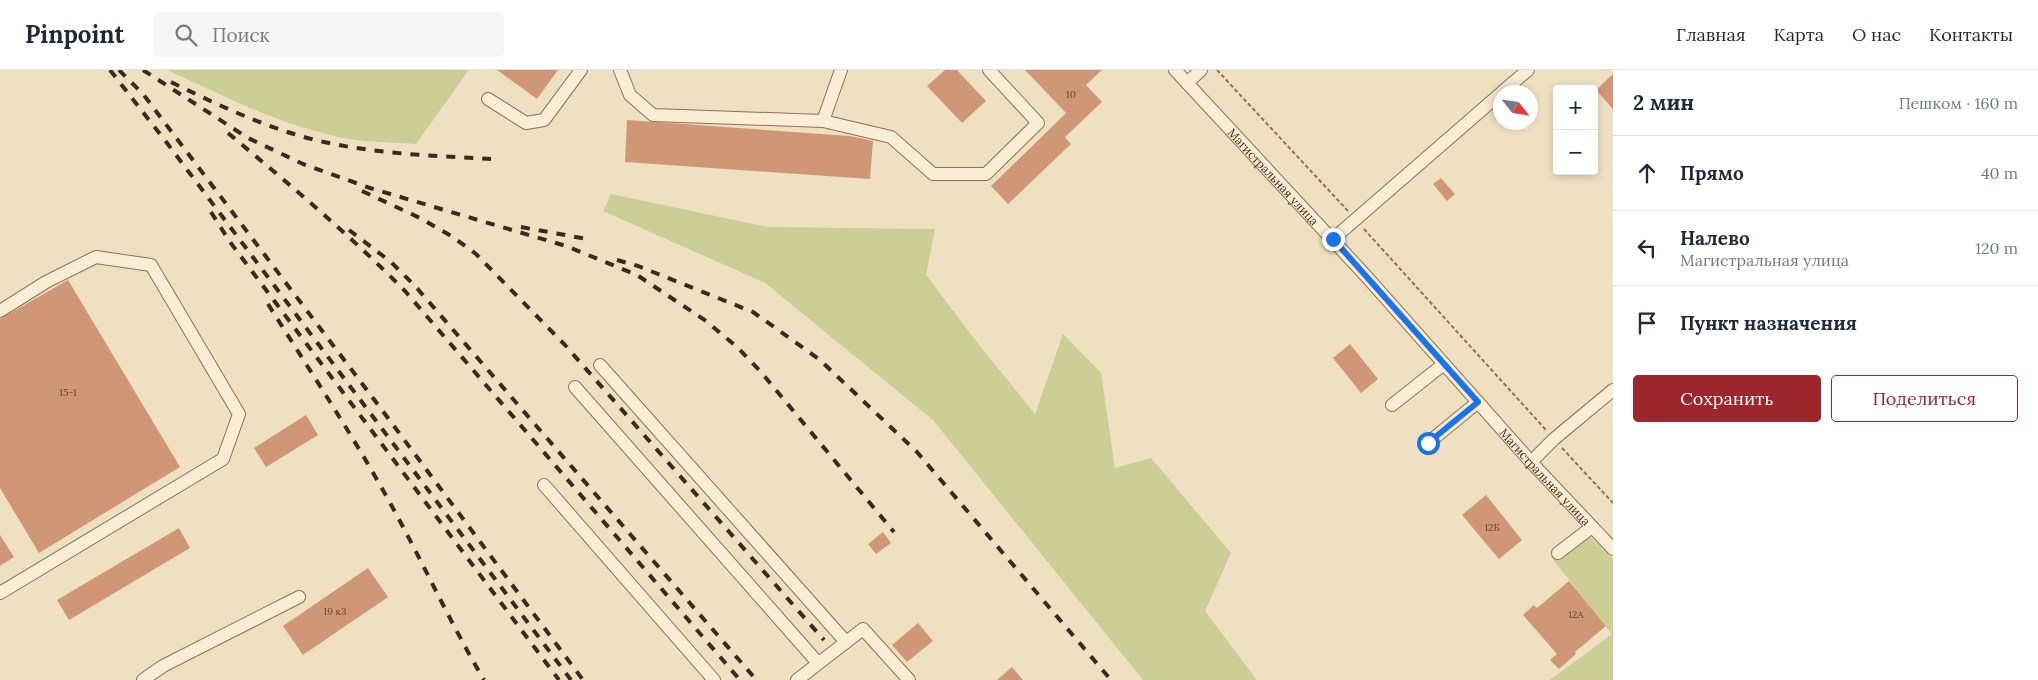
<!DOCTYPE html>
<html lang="ru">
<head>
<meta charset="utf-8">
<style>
  body { margin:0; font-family:Lora,serif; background:#f6f6f7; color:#1f2937 }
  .controls { position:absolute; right:15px; top:15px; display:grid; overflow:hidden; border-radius:5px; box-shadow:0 2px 8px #0003 }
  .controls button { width:45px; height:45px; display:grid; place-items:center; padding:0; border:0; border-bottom:1px solid #e0e1e3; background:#fff; color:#1f2937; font:25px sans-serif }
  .compass { position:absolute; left:1493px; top:15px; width:45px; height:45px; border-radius:50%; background:#fff; box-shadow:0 2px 8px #0003; rotate:120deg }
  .stop { position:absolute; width:15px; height:15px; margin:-11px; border:4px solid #1a73e8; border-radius:50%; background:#fff }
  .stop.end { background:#1a73e8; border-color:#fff; box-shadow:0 1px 5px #0008 }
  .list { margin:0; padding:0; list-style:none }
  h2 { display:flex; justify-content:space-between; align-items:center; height:65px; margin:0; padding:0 20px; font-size:21px }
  h2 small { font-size:16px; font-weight:400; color:#747a83 }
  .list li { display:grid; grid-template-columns:32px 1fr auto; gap:15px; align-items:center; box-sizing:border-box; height:75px; padding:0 20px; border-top:1px solid #e0e1e3 }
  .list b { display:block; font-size:19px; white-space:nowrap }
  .list p { margin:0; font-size:16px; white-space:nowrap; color:#747a83 }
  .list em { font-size:16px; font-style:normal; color:#747a83 }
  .actions { display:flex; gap:10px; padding:15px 20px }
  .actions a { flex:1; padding:11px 0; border:1px solid #9d252c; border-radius:5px; text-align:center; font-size:18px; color:#9d252c }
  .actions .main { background:#9d252c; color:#fff }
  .icon { flex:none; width:28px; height:28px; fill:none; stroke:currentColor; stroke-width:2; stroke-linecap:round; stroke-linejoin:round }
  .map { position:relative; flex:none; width:1613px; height:610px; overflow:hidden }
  header { display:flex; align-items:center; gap:30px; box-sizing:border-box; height:70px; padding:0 25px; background:#fff; border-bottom:1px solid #e0e1e3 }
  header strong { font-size:24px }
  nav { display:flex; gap:28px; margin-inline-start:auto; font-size:18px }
  .search { width:350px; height:45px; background:#f6f6f7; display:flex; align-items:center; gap:12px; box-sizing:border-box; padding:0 18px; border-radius:5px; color:#747a83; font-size:19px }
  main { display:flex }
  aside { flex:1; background:#fff }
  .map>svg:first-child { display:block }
</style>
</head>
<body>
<header>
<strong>Pinpoint</strong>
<div class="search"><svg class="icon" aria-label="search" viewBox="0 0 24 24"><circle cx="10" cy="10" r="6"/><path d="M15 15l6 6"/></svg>Поиск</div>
<nav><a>Главная</a><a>Карта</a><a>О нас</a><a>Контакты</a></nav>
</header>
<main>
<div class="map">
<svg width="1613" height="610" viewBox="0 0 1613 610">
  <rect width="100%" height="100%" fill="#f0e0c2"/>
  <path fill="#cbcf95" d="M167,0H469L416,74C385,72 352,72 322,63C267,49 218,23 167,0Z
    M611,124L768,157L935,159L926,205L976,271L1035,344L1063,264L1101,303L1115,398L1151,388L1231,483L1205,541L1257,610H1143L933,350L765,213L603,141Z
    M1585,462L1613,489V610H1550L1612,564L1551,487Z"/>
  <path fill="#d09776" d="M497,0H558L537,29Z
    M945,0H957L986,31L962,53L927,16Z
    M1025,0H1102L1086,15L1102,32L1065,67L1071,74L1008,134L991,116L1066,43Z
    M1613,4V39L1596,20Z
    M627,50L850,66L873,71L870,109L625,92Z
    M1441,108L1455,124L1447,131L1433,114Z
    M68,210L180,397L39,483L0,418V249Z
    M1350,274L1378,309L1361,323L1333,288Z
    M306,345L318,365L266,397L254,378Z
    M1486,425L1522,470L1499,489L1462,445Z
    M179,458L190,478L69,550L57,530Z
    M883,462L891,473L876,484L868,474Z
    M0,465L14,487L0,496Z
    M368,498L388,527L303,585L283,556Z
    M1569,511L1606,556L1575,582L1576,584L1559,599L1550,590L1557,584L1523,545L1534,535L1537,538Z
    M918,553L933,571L907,592L892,575Z
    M1012,597L1023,610H997Z"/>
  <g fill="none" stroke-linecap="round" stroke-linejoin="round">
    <g stroke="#8b7158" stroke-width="14">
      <g id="minor">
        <path d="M620,0L630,25L653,45L823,51L891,67L933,104H986L1038,53L989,0"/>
        <path id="s1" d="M1175,0L1366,206L1531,392L1613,479"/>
        <path d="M1187,13L1201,0"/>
        <path d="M1502,22L1528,0"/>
        <path d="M488,29L526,53L544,50L581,0"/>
        <path d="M823,51L841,0"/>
        <path d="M1333,169L1500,24"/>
        <path d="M0,241L46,212L96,187L151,195L239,344L223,389L0,523"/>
        <path d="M600,295L846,572"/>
        <path d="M575,317L818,593"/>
        <path d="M1392,335L1444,294"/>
        <path d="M1428,373L1478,332"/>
        <path d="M1531,392L1554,369L1613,320"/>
        <path d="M544,415L714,610"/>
        <path d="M1558,483L1592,457"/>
        <path d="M143,610L163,596L299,527"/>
        <path d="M797,610L863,559L909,610"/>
      </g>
    </g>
    <path stroke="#8b7158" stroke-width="2" stroke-dasharray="4 2.5" stroke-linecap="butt" d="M1217,0L1348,141
      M1364,159L1546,360
      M1562,378L1613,433"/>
    <use href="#minor" stroke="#faedd6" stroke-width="12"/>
    <path stroke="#3a2a1d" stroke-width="4" stroke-dasharray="9 9" stroke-linecap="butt" d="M110,0L167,73L571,610
      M119,0L143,24L379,336L583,610
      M143,0L248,68L303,94L370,118L566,176L637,205L706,251L737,277L761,302L894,462
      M171,12C220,36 270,60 324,72C379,84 435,86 491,89
      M228,63C289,114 350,165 405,221L740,610
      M362,121L420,148L453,167L476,184L565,275L824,570
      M211,142L230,172L559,610
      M521,157L587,169
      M349,160L391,192L416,217L753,606
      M617,190L638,196L753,242L820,290L917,382L1111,610
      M268,234C307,296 348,358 384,422C419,484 448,549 484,610"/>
  </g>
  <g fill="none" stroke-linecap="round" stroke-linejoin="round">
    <path stroke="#1a73e8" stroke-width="6" d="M1333,169L1478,332L1428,373"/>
  </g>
  <g text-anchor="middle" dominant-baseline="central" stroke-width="4" stroke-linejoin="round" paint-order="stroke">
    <g font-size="10" fill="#604533">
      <text x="1071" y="24">10</text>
      <text x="68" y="322">15-1</text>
      <text x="1492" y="457">12Б</text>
      <text x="335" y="541">19 к3</text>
      <text x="1576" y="544">12А</text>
    </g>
    <g font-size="12" fill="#3a2a1d" stroke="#f7ead2">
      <text stroke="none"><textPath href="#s1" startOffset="145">Магистральная улица</textPath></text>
      <text stroke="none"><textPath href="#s1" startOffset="550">Магистральная улица</textPath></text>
    </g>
  </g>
</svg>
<div class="controls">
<button>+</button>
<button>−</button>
</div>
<svg class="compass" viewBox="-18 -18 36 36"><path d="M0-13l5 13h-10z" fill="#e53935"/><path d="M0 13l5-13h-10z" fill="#747a83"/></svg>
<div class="stop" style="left:1428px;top:373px"></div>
<div class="stop end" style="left:1333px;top:169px"></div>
</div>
<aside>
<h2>2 мин<small>Пешком · 160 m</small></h2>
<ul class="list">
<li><svg class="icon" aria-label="ahead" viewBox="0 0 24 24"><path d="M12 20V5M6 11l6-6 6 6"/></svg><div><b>Прямо</b></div><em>40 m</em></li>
<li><svg class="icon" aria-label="left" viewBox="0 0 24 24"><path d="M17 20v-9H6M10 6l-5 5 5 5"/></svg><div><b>Налево</b><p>Магистральная улица</p></div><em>120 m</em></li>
<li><svg class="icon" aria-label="arrive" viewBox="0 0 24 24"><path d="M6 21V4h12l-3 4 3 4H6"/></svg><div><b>Пункт назначения</b></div></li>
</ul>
<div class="actions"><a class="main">Сохранить</a><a>Поделиться</a></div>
</aside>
</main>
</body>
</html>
